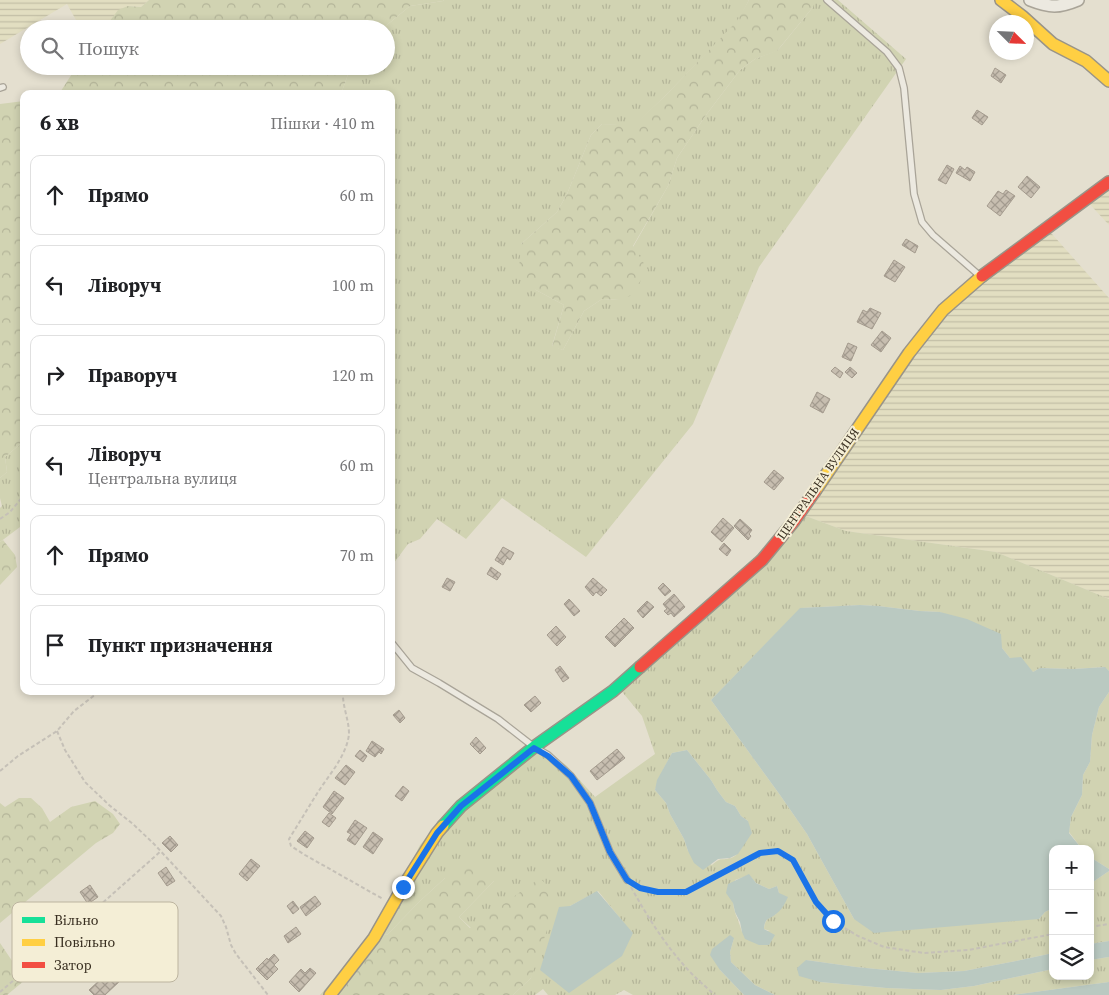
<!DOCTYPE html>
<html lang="uk">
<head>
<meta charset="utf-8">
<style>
  body { margin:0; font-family:"Source Serif 4",serif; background:#f6f6f6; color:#202124 }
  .controls { position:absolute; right:15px; bottom:15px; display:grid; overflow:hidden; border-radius:10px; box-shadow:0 2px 8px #0003 }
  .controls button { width:45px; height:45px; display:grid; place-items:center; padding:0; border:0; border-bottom:1px solid #e0e0e0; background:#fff; color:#202124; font:25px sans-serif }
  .compass { position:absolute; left:989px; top:15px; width:45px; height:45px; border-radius:50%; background:#fff; box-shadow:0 2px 8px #0003; rotate:114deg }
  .stop { position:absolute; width:15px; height:15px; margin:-11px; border:4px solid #1a73e8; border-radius:50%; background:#fff }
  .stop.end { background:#1a73e8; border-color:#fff; box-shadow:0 1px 5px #0008 }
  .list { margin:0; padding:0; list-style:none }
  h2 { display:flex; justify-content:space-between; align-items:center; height:65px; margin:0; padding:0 20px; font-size:21px }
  h2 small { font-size:16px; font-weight:400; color:#757577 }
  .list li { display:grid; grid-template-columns:32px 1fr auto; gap:15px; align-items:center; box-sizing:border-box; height:80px; margin:0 10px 10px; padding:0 10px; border:1px solid #e0e0e0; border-radius:10px }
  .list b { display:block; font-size:19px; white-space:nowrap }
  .list p { margin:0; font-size:16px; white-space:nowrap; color:#757577 }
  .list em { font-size:16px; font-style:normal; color:#757577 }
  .icon { flex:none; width:28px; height:28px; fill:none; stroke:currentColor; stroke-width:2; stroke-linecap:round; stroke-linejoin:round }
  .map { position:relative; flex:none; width:1109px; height:995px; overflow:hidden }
  .search { position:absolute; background:#fff; box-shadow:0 2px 8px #0003; left:20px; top:20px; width:375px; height:55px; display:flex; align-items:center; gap:12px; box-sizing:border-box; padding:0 18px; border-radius:28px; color:#757577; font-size:19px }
  .panel { position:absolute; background:#fff; box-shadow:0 2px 8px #0003; left:20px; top:90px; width:375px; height:605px; border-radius:10px }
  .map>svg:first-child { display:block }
</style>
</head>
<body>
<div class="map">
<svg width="1109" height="995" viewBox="0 0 1109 995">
  <defs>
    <pattern id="farmland-rules" width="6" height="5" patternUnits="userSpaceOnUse" patternTransform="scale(1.25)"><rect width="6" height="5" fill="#e2dec1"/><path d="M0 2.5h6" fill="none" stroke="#c3bfa6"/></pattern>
    <pattern id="grass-tufts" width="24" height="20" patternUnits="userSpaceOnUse" patternTransform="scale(1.25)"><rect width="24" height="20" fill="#d1d3b2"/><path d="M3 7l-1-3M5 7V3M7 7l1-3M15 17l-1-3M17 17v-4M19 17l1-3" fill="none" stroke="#b4b599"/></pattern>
    <pattern id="forest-crowns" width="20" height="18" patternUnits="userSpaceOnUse" patternTransform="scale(1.25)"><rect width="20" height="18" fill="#d1d3b2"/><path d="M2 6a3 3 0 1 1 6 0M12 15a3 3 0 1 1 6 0" fill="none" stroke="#b4b599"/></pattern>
    <pattern id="building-cross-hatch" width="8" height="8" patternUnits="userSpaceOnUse" patternTransform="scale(1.25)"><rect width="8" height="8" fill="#c7beb0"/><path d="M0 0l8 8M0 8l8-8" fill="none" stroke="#a39b8f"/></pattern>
  </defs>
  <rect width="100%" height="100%" fill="#e4dfcf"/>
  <path fill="url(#farmland-rules)" d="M0,0H149L141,7L128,6L104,29H81L67,4L0,44Z
    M1109,179V225L1084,198Z
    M1044,225L1109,298V599L996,552L846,531L795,512L935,310Z"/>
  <path fill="url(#grass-tufts)" fill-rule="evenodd" d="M444,0H749L738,21L665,96L634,126L602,124L591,135L567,194L557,212L521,244L536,290L564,305L552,346L563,350L584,311L602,299L619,300L633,247L668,186L677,158L706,115L740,70L755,59L778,50L813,7V0H838L906,59L759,267L693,424L586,557L502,498L466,539L437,519L420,539L408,544L391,567V94H341L351,66H386V29H382L410,6L443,1Z
    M24,441V524L0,542V508L2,506L0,498V478L7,472L5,457Z
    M795,512L846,531L996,552L1109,599V671L1104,667L1073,669L1040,668L1033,672L1010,658L1002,648L940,612L920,611L878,606L860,605L801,608L711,700L780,795L807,834L854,919H1039L1045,912L1053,908V953L1016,961L964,971L918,973L856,967L806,960L820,982L886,988L941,990L974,986L1053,969V976H1090V960L1109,957V982L1013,995H775L755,985L731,962L730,952L734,938L720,970L744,995H633L624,990L615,995H548L543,989L535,995H513L531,978L540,879L471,928L459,917L494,881L445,878L420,901L387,935L377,930L420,845L452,806L534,740L567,766L595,797L655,754L642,716L614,682L766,547ZM687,750L711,780L717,790L726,802L735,806L741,816L748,821C745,833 745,853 731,858C722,861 722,856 712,865L688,851L684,839L670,814L666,803L655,790L663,770L672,753ZM749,875L756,883L769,889L777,886L779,893L776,914C768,918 765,919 764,929L770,931L742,932C740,924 736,917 734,909C732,900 734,889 735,880ZM598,891L632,933L570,906Z
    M1109,692V869L1090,857V849H1082L1069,832L1071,817L1082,795L1083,775L1090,762L1092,735L1099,707Z
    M1109,871V941L1090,944V884Z"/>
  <path fill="url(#forest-crowns)" d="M149,0H444L443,1L410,6L382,29H104L118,10L128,6L141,7Z
    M749,0H813V7L777,51L755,59L740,70L706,115L677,158L668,186L633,246L648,270L630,296L619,300L602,299L584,311L563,350L552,347L564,305L536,290L519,270L521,244L557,212L567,194L591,135L602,124L634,125L665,96L737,21Z
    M77,66H351L341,94H59Z
    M24,101V441L5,457L7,472L0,478V104Z
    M3,540L15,555L17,567L0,585V542Z
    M19,798H31L42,808L50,822L71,807L95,801L113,814L120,824L113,833L96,843L0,923V803L5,807Z
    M474,862L488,873L494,881L459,917L470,928L540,878L554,893L548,927L531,978L513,995H320L377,930L387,935L420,901L445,878Z
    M0,943L25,980L7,995H0Z"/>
  <path fill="#bac9c1" d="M860,605L878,606L920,611L940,612L967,619L1001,634L1002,648L1010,658L1021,657L1033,672L1040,668L1073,669L1105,667L1109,671V692L1099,707L1092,735L1090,762L1083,775L1082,795L1071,817L1069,833L1082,849H1053V908L1045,912L1039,919L874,933L854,919L807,834L780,795L711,700L800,608Z
    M687,750L711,780L717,790L726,802L735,806L741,816L748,821L752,833L738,854L730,858L718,859L703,870L694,863L688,851L684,839L670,814L666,803L655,790L657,780L672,753Z
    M1090,857L1109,869V871L1090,884Z
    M749,874L756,883L769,889L777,886L779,893L788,897C785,903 782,910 776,914C769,920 765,917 764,929L775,935L769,945H759L745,939L742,932L740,922L735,912L733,903L726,893L728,884Z
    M597,891L633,933L622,956L569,993L540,970L559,907L570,906Z
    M730,935L734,938L730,952L731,962L755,985L775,995H744L720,970L710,955L712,949Z
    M1109,941V957L1090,960V944Z
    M1053,953V969L974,986L941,990L886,988L820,982L799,976L797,968L806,960L856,967L918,973L964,971L1016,961Z
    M1109,982V995H1013Z"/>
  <path fill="url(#building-cross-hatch)" stroke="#a49b8e" d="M995,68L1006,75L1001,83L991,76Z
    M977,110L988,117L982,125L972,118Z
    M947,165L954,169L946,184L938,180Z
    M960,166L965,170L967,167L975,172L970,181L956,173Z
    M1027,176L1040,187L1031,198L1018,187Z
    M1006,190L1015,196L1000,216L987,206L998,191L1003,194Z
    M906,239L918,246L915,253L902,245Z
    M894,260L905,267L895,282L884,276Z
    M870,308L881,313L872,329L857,322L863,310L867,312Z
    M882,331L891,338L881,352L871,345Z
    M848,343L857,347L851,361L842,357Z
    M835,367L843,373L840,378L831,371Z
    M850,367L857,373L852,378L845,372Z
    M817,392L830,399L823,413L810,406Z
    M774,470L784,478L774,490L764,482Z
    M723,518L734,528L722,542L711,532Z
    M740,519L752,530L749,534L751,536L748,540L734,526Z
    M724,543L731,550L727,556L719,549Z
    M503,547L514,553L510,560L507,558L503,565L495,560Z
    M491,567L501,574L497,580L487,574Z
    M447,578L455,582L450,591L442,587Z
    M593,578L607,590L601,596L596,592L593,596L585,587Z
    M663,583L671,591L665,596L658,588Z
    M674,594L685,607L674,617L671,613L668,615L664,611L667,609L663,604Z
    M569,599L580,611L574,616L564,604Z
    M647,601L654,607L643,618L637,611Z
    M624,618L634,628L615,647L605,637Z
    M556,626L566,637L557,646L547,635Z
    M560,666L569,678L563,682L555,670Z
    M535,696L541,703L531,712L524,705Z
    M399,710L405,718L400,723L393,715Z
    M476,737L486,748L480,754L470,744Z
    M372,741L384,749L381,754L379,752L375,757L366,751Z
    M617,749L625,758L597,780L590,771Z
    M360,750L367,756L363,762L355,756Z
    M346,765L355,772L345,785L335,778Z
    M403,786L409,791L402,801L395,796Z
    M334,791L344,798L332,814L323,807Z
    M329,813L336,818L329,827L322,822Z
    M355,820L367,828L355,845L347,840L351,834L347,832Z
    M305,831L314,838L307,848L297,841Z
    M373,832L383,839L373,854L363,847Z
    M170,836L178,845L171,852L162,843Z
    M251,859L260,866L247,881L239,874Z
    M166,867L175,881L167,886L158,873Z
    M90,885L98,897L88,904L80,892Z
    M315,896L321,904L306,916L300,907Z
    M293,901L299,909L293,914L287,906Z
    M296,927L301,934L288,943L284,936Z
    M274,954L279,960L274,965L278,969L267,980L256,969L267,958L268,960Z
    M127,955L136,966L105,995H94L89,990Z
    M310,968L316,973L299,992L289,982L301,969L305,973Z"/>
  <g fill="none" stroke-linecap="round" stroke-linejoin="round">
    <g stroke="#a9a498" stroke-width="8">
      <path id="lane" d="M827,0L887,52L899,68L904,88L914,194L922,222L933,235L980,276
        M0,88L3,87
        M391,642L412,668L439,683L498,719L534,747L548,755L571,776L590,803L610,852L627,880"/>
    </g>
    <g stroke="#a9a498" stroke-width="14">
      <path id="street" d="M1030,0C1050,8 1059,8 1078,0"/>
    </g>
    <g stroke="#999488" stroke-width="14">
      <path id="fast" d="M443,826L461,806L534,747L613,691L640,667"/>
    </g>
    <g stroke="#999488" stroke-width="14">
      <path id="slow" d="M1001,0L1022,16L1053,44L1086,61L1109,81
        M815,491L909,353L943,310L982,276
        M330,995L374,938L403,887L437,833L443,826"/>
    </g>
    <g stroke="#999488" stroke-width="14">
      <path id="jam" d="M982,276L1109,182
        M640,667L762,560L794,521L815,491"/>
    </g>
    <path stroke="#c5c0b7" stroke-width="2" stroke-dasharray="4 2.5" stroke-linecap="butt" d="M0,519L10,512L24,495
      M343,691C342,706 349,719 349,734C347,755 329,775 318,792C308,808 299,823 289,839L291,846L305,855L383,899
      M57,731L65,750L85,782L109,805L133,824L154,844L221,916L226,927L231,945L236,954L268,995
      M0,771L18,756L57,731L74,711L100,691
      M634,884L640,888L658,892H686L760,853L777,851L793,860L816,902L833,921L858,936L884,947L924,953L968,950L1053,934
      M631,887C648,918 667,948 692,974C699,981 707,988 715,995
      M1090,927L1109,924
      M0,992L63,938L161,851"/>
    <use href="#lane" stroke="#ece9e0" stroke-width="5.5"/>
    <use href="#street" stroke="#ece9e0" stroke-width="11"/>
    <use href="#fast" stroke="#16e098" stroke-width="11"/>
    <use href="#slow" stroke="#ffcf43" stroke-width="11"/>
    <use href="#jam" stroke="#f24e42" stroke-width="11"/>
  </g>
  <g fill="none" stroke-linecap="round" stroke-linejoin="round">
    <path stroke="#1a73e8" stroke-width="6" d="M403,887L437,833L461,806L534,748L548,756L571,776L590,803L610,852L627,880L640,888L658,892H686L760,853L778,851L793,860L816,902L833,921"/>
  </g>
  <g text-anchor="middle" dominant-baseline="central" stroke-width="4" stroke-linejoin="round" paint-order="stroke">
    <g font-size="12" fill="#382e20" stroke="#f4eed6">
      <text transform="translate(818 484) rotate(-55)">ЦЕНТРАЛЬНА ВУЛИЦЯ</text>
    </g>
  </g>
  <rect x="12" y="902" width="166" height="80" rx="8" fill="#f4eed6" stroke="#bcb49f" stroke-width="1"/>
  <rect x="22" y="917" width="23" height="6" fill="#16e098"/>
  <rect x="22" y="939" width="23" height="7" fill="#ffcf43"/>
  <rect x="22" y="962" width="23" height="6" fill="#f24e42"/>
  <g font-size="14" fill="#382e20">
    <text x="54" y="925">Вільно</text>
    <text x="54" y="947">Повільно</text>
    <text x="54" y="970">Затор</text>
  </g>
</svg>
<div class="controls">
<button>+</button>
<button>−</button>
<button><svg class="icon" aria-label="layers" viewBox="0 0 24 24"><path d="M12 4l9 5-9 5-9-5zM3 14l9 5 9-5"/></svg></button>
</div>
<svg class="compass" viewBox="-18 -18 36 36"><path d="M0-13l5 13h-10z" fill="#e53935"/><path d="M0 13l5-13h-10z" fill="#757577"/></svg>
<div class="stop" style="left:833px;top:921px"></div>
<div class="stop end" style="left:403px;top:887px"></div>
<div class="search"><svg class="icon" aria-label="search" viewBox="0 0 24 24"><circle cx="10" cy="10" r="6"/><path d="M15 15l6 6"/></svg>Пошук</div>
<section class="panel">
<h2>6 хв<small>Пішки · 410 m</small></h2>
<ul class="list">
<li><svg class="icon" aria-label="ahead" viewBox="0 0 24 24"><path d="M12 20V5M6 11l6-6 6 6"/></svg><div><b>Прямо</b></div><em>60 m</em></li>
<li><svg class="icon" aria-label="left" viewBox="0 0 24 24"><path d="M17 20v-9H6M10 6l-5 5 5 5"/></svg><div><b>Ліворуч</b></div><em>100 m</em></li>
<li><svg class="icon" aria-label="right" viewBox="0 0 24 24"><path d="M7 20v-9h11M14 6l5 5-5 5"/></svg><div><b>Праворуч</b></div><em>120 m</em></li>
<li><svg class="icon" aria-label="left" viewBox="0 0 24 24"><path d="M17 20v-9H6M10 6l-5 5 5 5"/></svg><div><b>Ліворуч</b><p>Центральна вулиця</p></div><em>60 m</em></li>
<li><svg class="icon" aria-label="ahead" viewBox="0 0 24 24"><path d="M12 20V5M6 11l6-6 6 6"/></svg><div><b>Прямо</b></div><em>70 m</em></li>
<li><svg class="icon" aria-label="arrive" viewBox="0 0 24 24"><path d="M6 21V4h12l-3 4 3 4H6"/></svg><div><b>Пункт призначення</b></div></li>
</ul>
</section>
</div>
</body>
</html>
